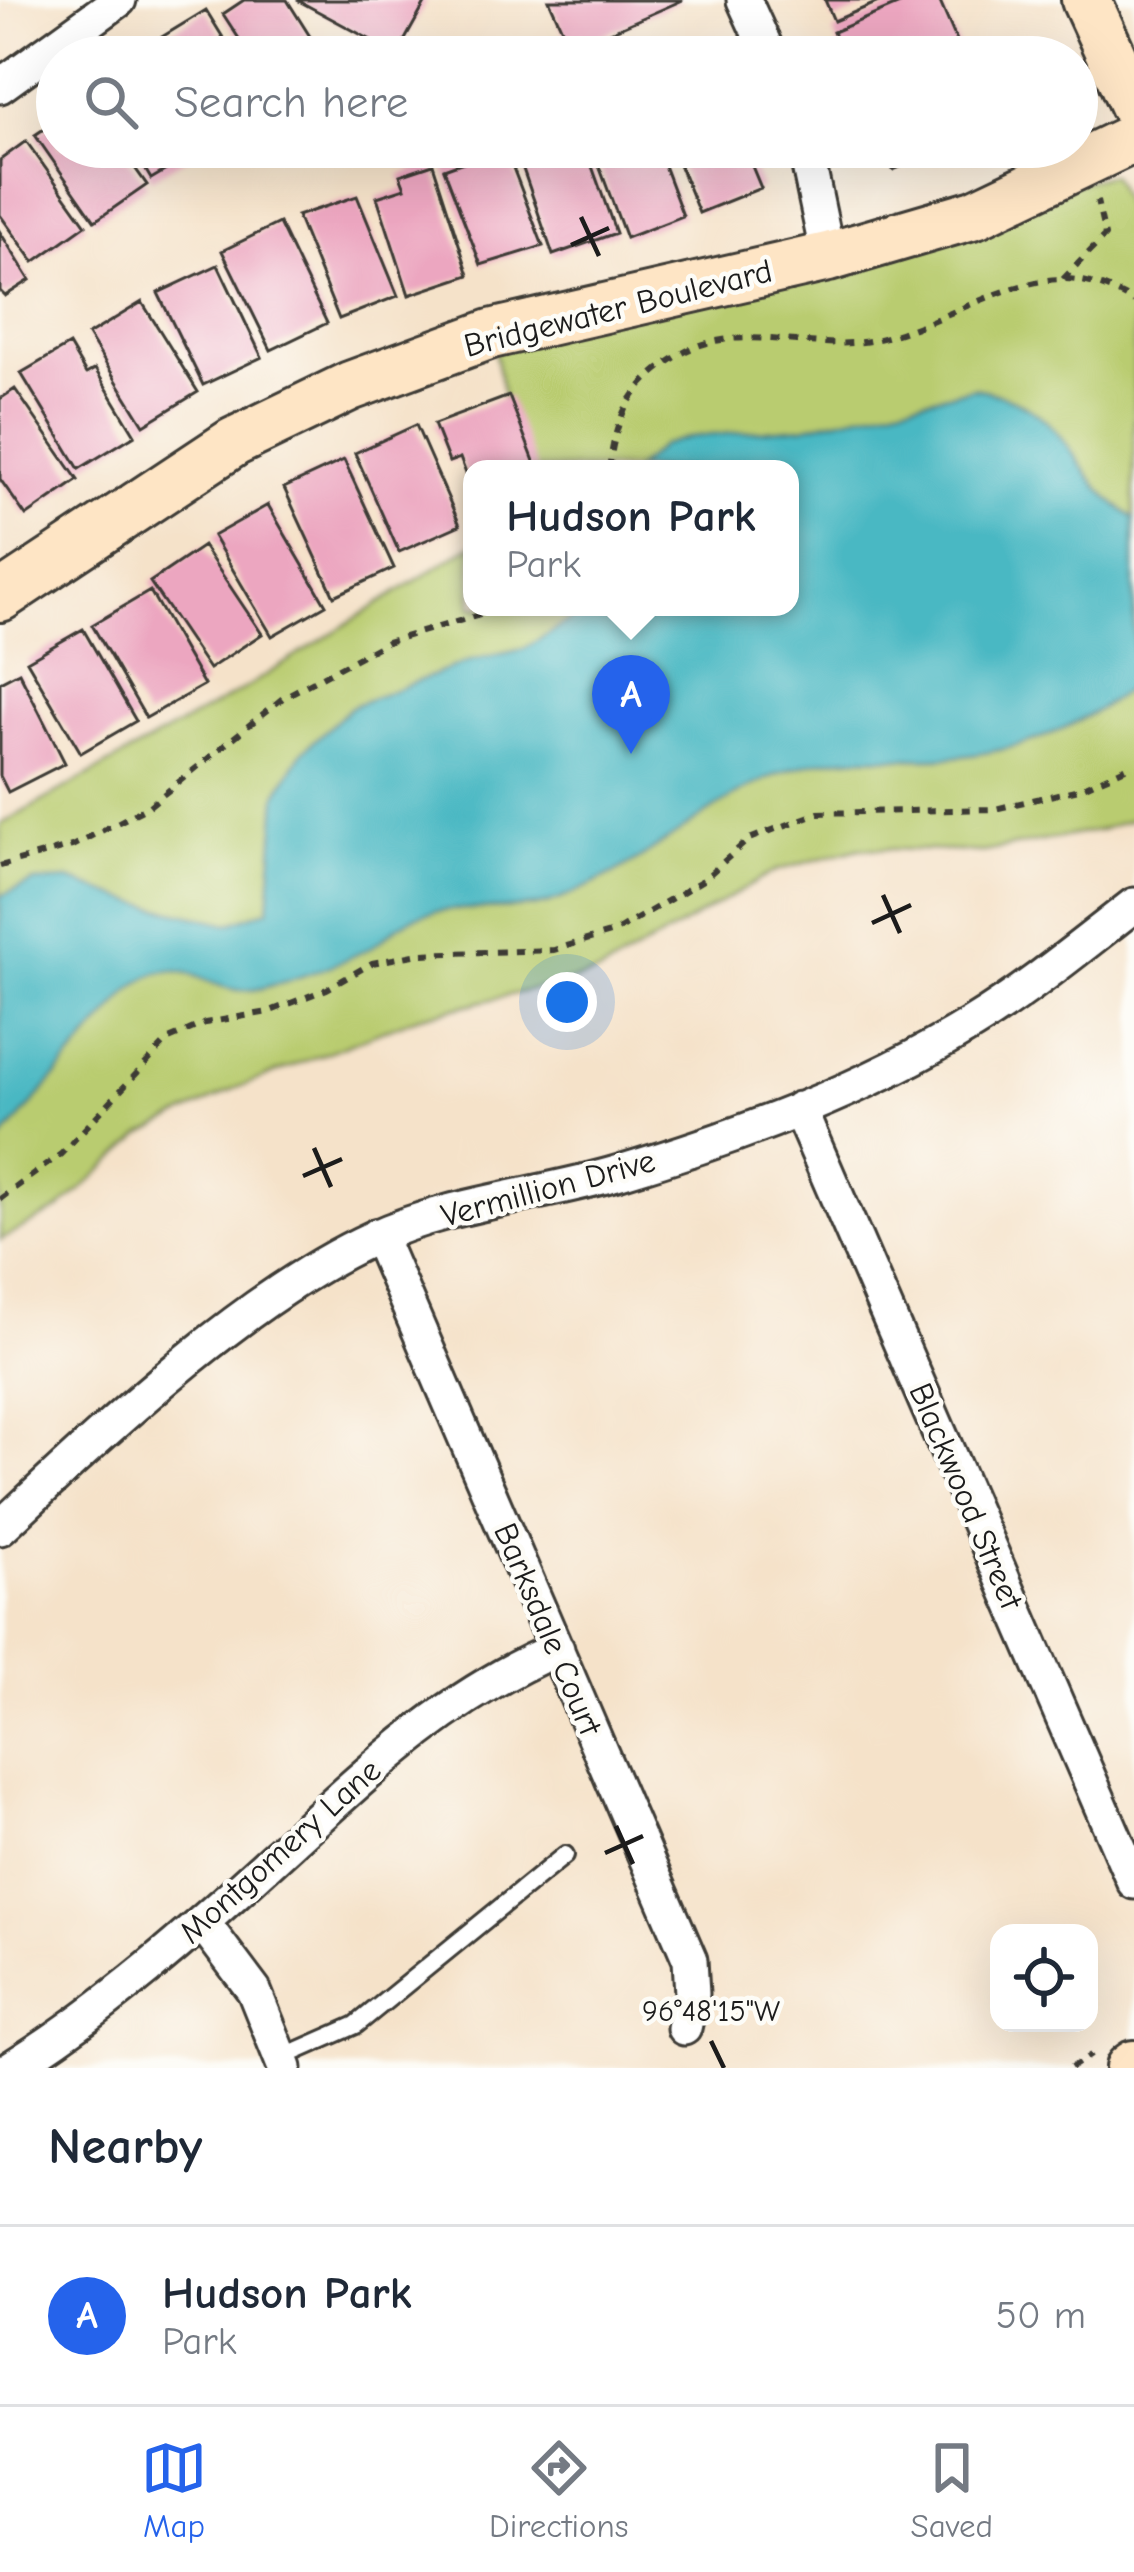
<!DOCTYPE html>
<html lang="en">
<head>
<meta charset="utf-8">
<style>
  body { margin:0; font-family:"Comic Neue",sans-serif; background:#f2f2f3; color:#1f2937 }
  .controls { position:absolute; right:36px; bottom:36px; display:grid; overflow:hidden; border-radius:24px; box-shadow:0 12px 48px #0002 }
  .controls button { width:108px; height:108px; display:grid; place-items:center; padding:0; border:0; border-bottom:3px solid #e0e1e3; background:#fff; color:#1f2937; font:60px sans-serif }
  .you { position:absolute; left:567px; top:1002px; width:42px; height:42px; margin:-30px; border:9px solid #fff; border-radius:50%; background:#1a73e8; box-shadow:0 0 0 18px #1a73e833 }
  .badge { display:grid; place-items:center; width:78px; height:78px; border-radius:50%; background:#2563eb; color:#fff; font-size:39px; font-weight:700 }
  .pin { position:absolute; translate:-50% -99px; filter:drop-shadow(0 3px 6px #0008) }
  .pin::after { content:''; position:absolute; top:63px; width:42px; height:36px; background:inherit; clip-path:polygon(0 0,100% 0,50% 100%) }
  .popup { position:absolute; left:463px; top:460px; width:336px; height:156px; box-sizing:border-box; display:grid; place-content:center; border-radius:24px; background:#fff; filter:drop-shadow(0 3px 9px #0005); font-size:39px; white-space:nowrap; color:#747a83 }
  .popup b { font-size:45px; color:#1f2937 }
  .popup::after { content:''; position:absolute; left:50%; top:100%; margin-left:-24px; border:24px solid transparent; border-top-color:#fff }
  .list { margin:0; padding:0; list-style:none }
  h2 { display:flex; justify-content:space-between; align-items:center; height:156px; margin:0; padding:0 48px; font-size:51px }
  h2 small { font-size:39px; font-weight:400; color:#747a83 }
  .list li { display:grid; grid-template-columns:78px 1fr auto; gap:36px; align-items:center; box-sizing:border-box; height:180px; padding:0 48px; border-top:3px solid #e0e1e3 }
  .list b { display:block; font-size:45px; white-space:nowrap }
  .list p { margin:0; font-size:39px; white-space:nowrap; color:#747a83 }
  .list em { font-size:39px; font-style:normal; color:#747a83 }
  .icon { flex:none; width:66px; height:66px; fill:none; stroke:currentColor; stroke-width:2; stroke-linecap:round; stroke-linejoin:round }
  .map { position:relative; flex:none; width:1134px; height:2068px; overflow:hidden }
  .search { position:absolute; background:#fff; box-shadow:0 12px 48px #0002; left:36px; right:36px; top:36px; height:132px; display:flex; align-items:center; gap:30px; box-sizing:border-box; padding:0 42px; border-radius:66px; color:#747a83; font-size:45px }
  .sheet { height:336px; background:#fff }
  nav { display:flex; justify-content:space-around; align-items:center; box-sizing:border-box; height:168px; border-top:3px solid #e0e1e3; background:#fff; font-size:33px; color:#747a83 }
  nav a { display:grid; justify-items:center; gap:6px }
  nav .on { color:#2563eb }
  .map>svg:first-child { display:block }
</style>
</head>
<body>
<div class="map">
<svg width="1134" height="2068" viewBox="0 0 1134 2068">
  <rect width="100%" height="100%" fill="#fdfcf7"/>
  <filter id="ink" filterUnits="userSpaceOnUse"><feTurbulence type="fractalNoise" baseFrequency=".00833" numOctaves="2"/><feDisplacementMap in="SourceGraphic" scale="24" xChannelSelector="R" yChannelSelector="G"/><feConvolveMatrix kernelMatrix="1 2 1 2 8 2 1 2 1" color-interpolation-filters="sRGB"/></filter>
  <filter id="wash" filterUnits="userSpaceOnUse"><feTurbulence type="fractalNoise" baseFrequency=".004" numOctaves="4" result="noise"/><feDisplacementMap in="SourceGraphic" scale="48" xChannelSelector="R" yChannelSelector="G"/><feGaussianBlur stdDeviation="2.7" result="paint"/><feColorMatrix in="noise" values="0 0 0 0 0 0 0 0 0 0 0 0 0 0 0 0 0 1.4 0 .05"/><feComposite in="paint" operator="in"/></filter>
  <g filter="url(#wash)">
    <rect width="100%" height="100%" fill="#f5e2c9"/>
    <path fill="#b9cc6f" stroke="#6a7446" stroke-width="3" d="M1111,174L1134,228V818L1100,830L983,852L859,848L775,871L598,974L417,1017L234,1089L142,1135L59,1209L0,1240V825L244,689L472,545V607H790V469H518L491,334Z"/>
    <path fill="#4ab8c3" stroke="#336a70" stroke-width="3" d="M974,388C1076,407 1062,472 1134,518V684C1067,738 994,761 907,758C872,757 843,755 808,764C729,785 674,844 603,879C583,889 557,903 536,906C498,912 454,904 418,916C396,923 385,941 366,950C335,965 296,979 263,988C206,1003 185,940 129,991L0,1142V896L34,882L69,880L137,903L229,924L269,909L277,794L303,751L352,706L473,660L524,649L591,607H790V469H635L662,445L690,437L803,427Z"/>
    <g id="blocks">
      <path fill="#eca6c0" d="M244,0H287L323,57H251L223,14Z
        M297,0H427L397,54Z
        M549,0H683L571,49Z
        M825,0H883L834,21Z
        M909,0H939L959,46L934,57H843L833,32Z
        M206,10L235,57H161L152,43Z
        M57,120V147H120L147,185L95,221L35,135Z
        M26,141L86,225L34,262L0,215V160Z
        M132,147H205L151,179Z
        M505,147L543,246L481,265L444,169Z
        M522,147H585L616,233L553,255L516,149Z
        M592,147H657L683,216L626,238Z
        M672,147H744L761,188L699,213Z
        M883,147H948L893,170Z
        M433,164L469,275L409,295L377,197L405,188L400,175Z
        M357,196L398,296L339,319L297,216Z
        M279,223L327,323L271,350L222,251Z
        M0,232L30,280L5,296L0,291Z
        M218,265L262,357L203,385L158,293Z
        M142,302L198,392L144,425L88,335Z
        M69,345L86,374L95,369L135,435L79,469L21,373Z
        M15,389L78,480L26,516L0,479V399Z
        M509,396L537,469H472V489L460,458L449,462L434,424Z
        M416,425L460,525L399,552L355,453Z
        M344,460L394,568L334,596L284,488Z
        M268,505L326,605L272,636L213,536Z
        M203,546L262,634L209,669L150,582Z
        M150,591L204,685L146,718L92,625Z
        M83,629L136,721L81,753L27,661Z
        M19,672L65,763L8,792L0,776V682Z"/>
    </g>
  </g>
  <g filter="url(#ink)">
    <use href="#blocks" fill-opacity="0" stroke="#3d3a36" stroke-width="3"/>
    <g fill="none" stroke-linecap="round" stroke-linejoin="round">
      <g stroke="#3d3a36" stroke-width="22">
        <path id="lane" d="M281,2058L356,2025L565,1855"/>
      </g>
      <g stroke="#3d3a36" stroke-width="39">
        <path id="street" d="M744,0L770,57
          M0,86L119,0
          M805,147L828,257
          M799,1109L1134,1882
          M378,1235L690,1960L692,1994L684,2028
          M0,1528C103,1432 245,1296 373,1238C449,1203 540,1196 620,1172C740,1136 865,1090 972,1024C1029,989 1081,946 1134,905
          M203,1923L254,1991L285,2068
          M11,2068C107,2008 194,1931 277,1855C365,1775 446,1696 557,1649"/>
      </g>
      <g stroke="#3d3a36" stroke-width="54">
        <path id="secondary" d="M1086,0L1134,105
          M0,597L234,442L350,386L491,334L828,257L975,214L1134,138
          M1130,2068L1134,2065"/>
      </g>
      <path stroke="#3d3a36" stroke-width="6" stroke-dasharray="9 9" stroke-linecap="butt" d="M1063,279L1105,236L1097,201
        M609,469C616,417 629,387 676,357C735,318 809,354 874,340C934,328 1007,278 1065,279C1090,280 1113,289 1134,302
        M0,866L72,846L148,807L284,697L387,642L507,607
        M0,1199L61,1154L169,1039L205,1023L268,1012L327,989L372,963L419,954L554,950L616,931L703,880L749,839L818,813L995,809L1079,789L1134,764
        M1071,2068L1091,2055"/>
      <use href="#lane" stroke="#fff" stroke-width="16"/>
      <use href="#street" stroke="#fff" stroke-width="33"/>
      <use href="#secondary" stroke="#fee5c5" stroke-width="48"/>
    </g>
  </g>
  <path fill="none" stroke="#1c1c1c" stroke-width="4.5" d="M581,217L599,256M571,245L609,228M883,895L900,933M872,923L911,905M314,1148L331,1187M303,1176L342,1159M616,1826L633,1864M605,1853L643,1836M711,2041L724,2068"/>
  <g text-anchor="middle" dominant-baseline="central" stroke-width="9" stroke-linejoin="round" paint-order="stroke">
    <g font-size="33" fill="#1c1c1c" stroke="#fdfcf7">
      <text transform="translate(618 308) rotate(-14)">Bridgewater Boulevard</text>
      <text transform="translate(548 1188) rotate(-15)">Vermillion Drive</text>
      <text transform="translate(966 1496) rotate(67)">Blackwood Street</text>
      <text transform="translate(548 1629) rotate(67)">Barksdale Court</text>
      <text transform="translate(280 1851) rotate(-42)">Montgomery Lane</text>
    </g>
  </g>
  <g font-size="30" text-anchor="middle" fill="#1c1c1c" stroke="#fdfcf7" stroke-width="9" stroke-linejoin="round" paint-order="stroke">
    <text x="711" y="2021">96°48'15"W</text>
  </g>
</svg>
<div class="controls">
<button><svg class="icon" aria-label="locate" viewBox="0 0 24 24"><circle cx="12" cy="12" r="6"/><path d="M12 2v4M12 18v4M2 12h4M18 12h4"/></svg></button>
</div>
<div class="you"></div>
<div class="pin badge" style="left:631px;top:754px">A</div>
<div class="popup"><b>Hudson Park</b>Park</div>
<div class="search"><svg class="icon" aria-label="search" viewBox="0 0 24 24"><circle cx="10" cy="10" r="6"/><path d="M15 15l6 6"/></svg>Search here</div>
</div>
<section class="sheet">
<h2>Nearby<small></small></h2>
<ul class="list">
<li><span class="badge">A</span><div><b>Hudson Park</b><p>Park</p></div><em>50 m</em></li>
</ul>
</section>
<nav>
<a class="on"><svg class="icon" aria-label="map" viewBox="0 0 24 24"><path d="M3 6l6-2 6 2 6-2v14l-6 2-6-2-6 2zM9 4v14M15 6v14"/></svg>Map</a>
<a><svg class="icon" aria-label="directions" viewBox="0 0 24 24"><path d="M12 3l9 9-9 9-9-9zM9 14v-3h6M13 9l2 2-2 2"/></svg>Directions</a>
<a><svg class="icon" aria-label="saved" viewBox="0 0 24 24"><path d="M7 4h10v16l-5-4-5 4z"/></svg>Saved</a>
</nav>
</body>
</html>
